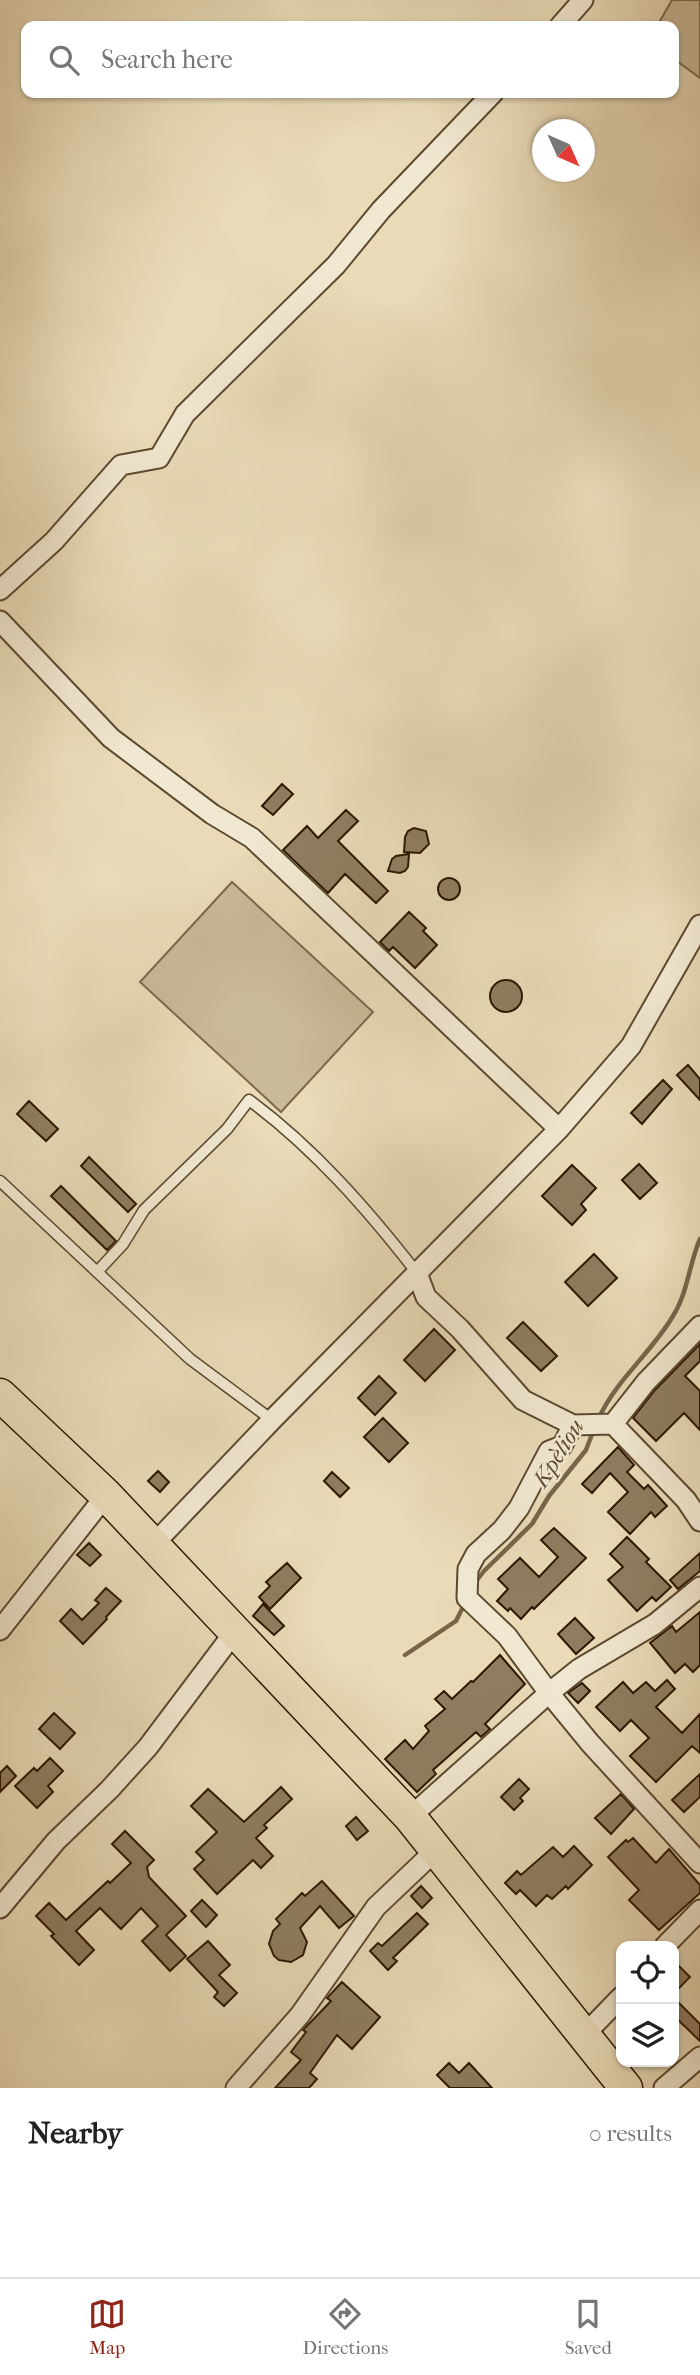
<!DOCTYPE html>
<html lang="en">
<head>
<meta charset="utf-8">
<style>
  body { margin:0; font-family:"IM FELL French Canon",serif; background:#f6f6f6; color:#222 }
  .controls { position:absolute; right:21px; bottom:21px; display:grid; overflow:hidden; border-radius:14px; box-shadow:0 2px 5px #0004 }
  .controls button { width:63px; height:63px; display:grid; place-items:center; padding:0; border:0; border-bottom:2px solid #e0e0e0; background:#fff; color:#222; font:35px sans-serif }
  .compass { position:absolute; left:532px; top:119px; width:63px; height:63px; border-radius:50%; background:#fff; box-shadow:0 2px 5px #0004; rotate:135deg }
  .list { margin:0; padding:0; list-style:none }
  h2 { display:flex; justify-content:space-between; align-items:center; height:91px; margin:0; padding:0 28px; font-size:30px }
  h2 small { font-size:23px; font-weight:400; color:#767676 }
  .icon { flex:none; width:38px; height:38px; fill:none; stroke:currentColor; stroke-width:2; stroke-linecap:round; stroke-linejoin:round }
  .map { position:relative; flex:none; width:700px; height:2088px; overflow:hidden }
  .search { position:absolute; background:#fff; box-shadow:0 2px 5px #0004; left:21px; right:21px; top:21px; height:77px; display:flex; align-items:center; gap:18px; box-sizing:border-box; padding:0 24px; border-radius:14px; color:#767676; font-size:26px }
  .sheet { height:189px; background:#fff }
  nav { display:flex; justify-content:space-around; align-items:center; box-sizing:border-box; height:98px; border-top:2px solid #e0e0e0; background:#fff; font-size:19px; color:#767676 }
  nav a { display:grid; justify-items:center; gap:4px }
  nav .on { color:#8f2418 }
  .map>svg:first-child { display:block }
</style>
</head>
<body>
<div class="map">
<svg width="700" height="2088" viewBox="0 0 700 2088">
  <rect width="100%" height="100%" fill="#e9dbb8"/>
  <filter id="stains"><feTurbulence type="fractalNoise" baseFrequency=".00286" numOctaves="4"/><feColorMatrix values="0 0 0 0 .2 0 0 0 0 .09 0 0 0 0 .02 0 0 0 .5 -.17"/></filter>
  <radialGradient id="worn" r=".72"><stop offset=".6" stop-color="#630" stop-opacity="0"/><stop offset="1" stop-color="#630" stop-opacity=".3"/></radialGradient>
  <path fill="#c9ba99" stroke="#7b694e" stroke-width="2" d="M672,0H700V78L674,59V26H657Z
    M232,882L373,1012L281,1112L140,982Z"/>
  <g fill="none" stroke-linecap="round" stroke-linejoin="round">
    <path stroke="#77654a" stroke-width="4.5" d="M599,1418C616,1380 652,1352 673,1316C688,1292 689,1264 700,1239
      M474,1584L484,1571L532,1524L549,1496L586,1450L594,1429
      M405,1655L456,1621L464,1605"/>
  </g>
  <path fill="#8f7d61" stroke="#2d1802" stroke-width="2" d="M282,784L293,794L273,815L262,806Z
    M346,810L358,821L338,841L388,891L376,903L345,874L328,893L283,850L307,826L318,838Z
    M414,828L426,831L429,844L420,853L404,852L405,837L408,831Z
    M409,854L408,867L405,871L400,873L388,871L392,859L396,856Z
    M438 889a11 11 0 1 1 22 0a11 11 0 1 1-22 0Z
    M409,912L426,928L423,931L437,945L415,968L393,947L389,951L380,942Z
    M490 996a16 16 0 1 1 32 0a16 16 0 1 1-32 0Z
    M688,1065L700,1079V1100L677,1075Z
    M663,1080L672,1089L642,1124L631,1113Z
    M29,1101L58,1129L46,1141L17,1114Z
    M89,1157L136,1204L128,1212L81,1166Z
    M639,1164L657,1183L640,1199L622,1180Z
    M572,1165L596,1188L581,1204L586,1210L572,1225L542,1196Z
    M61,1186L116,1241L107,1250L51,1196Z
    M594,1254L617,1278L588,1306L565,1282Z
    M523,1322L557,1356L541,1371L507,1338Z
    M434,1329L455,1350L425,1381L404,1360Z
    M700,1344V1361L685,1376L700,1391V1430L684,1413L656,1441L633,1418L655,1390Z
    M379,1376L396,1393L375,1415L358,1398Z
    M383,1418L408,1443L389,1462L364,1437Z
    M618,1447L634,1465L627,1472L644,1489L648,1485L667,1506L655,1517L651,1512L630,1534L608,1512L628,1492L610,1473L592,1493L582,1484Z
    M158,1471L169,1482L160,1492L148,1481Z
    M332,1472L349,1488L340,1497L324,1481Z
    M554,1528L586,1558L534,1609L532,1607L521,1619L510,1608L508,1611L497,1601L508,1589L498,1579L520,1558L539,1577L558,1557L541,1540Z
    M627,1537L649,1559L646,1562L671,1587L656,1601L652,1597L637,1611L608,1580L623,1567L610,1554Z
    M89,1543L101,1555L90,1566L77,1555Z
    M700,1553V1571L678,1589L670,1580Z
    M287,1563L301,1578L270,1609L259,1597L270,1586L266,1582Z
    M106,1588L121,1601L106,1617L107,1619L83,1644L60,1621L71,1609L82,1620L99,1603L95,1600Z
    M263,1604L284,1626L274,1635L253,1616Z
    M700,1612V1665L693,1672L685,1664L675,1673L650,1643L672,1626L676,1632Z
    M575,1618L594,1638L576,1654L558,1634Z
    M500,1655L525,1684L485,1724L490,1729L481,1737L476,1732L433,1770L436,1774L417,1792L385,1759L405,1740L413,1749L429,1731L425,1726L445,1709L435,1699L444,1691L452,1699L471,1681L473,1682Z
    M667,1680L675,1689L656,1707L682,1733L700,1714V1753L692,1746L656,1782L630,1756L649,1738L631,1720L620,1731L596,1707L623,1682L633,1693L646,1682L655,1691Z
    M582,1683L590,1691L578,1703L568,1693Z
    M54,1713L75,1733L60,1749L39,1729Z
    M50,1758L63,1771L48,1786L53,1792L37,1808L15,1786L34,1768L37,1771Z
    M7,1766L16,1776L0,1792V1773Z
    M700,1774V1797L684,1812L672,1800Z
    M519,1779L529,1789L520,1798L523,1801L514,1810L501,1797Z
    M281,1787L292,1799L264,1825L267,1828L256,1838L273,1856L261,1868L253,1860L217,1894L194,1869L204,1860L196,1852L217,1832L191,1806L208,1789L244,1822Z
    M621,1794L634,1809L611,1834L595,1818Z
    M356,1817L368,1831L357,1840L346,1826Z
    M125,1831L154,1860L147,1867L149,1877L186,1916L166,1935L186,1956L170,1971L142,1941L158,1926L141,1908L121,1929L100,1908L76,1931L94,1950L79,1965L51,1936L54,1934L36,1916L49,1903L66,1920L108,1881L110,1883L131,1863L112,1844Z
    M633,1838L656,1863L669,1849L700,1885V1893L659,1930L629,1900L639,1890L608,1857L626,1840L628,1842Z
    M574,1846L592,1865L568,1889L566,1886L552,1899L547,1895L536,1906L520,1890L516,1894L505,1883L517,1871L521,1875L553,1847L563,1857Z
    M322,1881L354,1916L339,1928L320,1906L300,1928L307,1942L303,1955L291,1962L279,1960L274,1956L269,1944L273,1931L280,1924L276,1919L302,1893L305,1896Z
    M421,1886L432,1898L422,1908L411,1896Z
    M202,1900L217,1915L206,1927L191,1911Z
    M417,1913L428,1924L393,1958L397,1961L388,1970L370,1951L378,1943L382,1946Z
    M208,1941L230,1965L219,1975L237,1993L224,2006L214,1997L218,1992L187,1959Z
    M674,1961L690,1977L674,1993Z
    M342,1982L380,2017L352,2049L337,2035L310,2073L317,2079L309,2088H275L301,2060L291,2052L306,2032L303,2030L331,2001L327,1998Z
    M674,1998L700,2024V2041L674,2016Z
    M449,2063L459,2073L469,2063L492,2088H450L437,2075Z"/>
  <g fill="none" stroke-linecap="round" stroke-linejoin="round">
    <g stroke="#5c4930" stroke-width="13">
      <path id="service" d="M0,1181L190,1359L272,1420
        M97,1272L123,1244L144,1210L227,1129L249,1100C314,1148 368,1210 417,1273"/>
    </g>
    <g stroke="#5c4930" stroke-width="23">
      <path id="minor" d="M560,26L583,0
        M0,590L54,541L121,465L159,458L185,414L336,265L381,210L493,93
        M0,621L111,738L212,814L252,838L559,1129
        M417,1273L426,1297L460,1329L523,1400L573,1425L613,1424L686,1500L700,1521
        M613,1424L646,1382L700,1326
        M573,1425L562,1446L549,1451L519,1508L502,1530L476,1554L468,1569L467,1598L507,1636L549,1693L590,1743L700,1863
        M152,1546L272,1420L559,1129L631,1046L700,925
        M0,1630L106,1495
        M410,1817L549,1693L579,1669L655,1624L700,1587
        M0,1908L56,1841L109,1790L148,1747L236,1630
        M665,1946L700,1910
        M585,2034L621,1997
        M236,2088L300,2015L376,1907L436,1850
        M664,2088L700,2057"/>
    </g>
    <g stroke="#2d1802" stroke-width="35">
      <path id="trunk" d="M0,1395L106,1495L410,1817L626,2088"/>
    </g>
    <use href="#service" stroke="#f1e8d1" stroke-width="10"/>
    <use href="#minor" stroke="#f1e8d1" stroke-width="19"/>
    <use href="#trunk" stroke="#e9dbb8" stroke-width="32"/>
  </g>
  <g text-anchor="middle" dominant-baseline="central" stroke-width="5" stroke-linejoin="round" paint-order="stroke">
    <g font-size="24" font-style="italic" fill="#5f4c32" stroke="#f1e8d1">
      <text transform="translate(558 1453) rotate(-58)">Kpèliou</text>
    </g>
  </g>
  <rect width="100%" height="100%" filter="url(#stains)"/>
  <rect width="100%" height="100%" fill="url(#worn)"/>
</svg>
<div class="controls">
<button><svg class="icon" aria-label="locate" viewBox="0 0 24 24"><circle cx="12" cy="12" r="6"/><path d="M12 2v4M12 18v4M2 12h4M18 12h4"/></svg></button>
<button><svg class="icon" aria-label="layers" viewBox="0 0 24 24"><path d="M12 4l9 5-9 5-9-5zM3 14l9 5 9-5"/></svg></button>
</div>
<svg class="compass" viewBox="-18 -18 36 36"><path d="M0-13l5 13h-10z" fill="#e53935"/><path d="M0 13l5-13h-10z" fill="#767676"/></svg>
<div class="search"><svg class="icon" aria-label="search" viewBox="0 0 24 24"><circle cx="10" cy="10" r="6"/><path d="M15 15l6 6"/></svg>Search here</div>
</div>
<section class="sheet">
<h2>Nearby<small>0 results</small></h2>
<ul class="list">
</ul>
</section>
<nav>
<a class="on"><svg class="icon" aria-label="map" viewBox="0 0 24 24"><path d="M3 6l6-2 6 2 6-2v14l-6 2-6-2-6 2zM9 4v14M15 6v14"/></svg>Map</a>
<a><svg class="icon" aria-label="directions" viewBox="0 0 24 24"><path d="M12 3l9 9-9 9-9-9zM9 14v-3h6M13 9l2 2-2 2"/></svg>Directions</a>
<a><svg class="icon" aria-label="saved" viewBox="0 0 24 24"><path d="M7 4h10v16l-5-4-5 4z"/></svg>Saved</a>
</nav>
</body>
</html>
